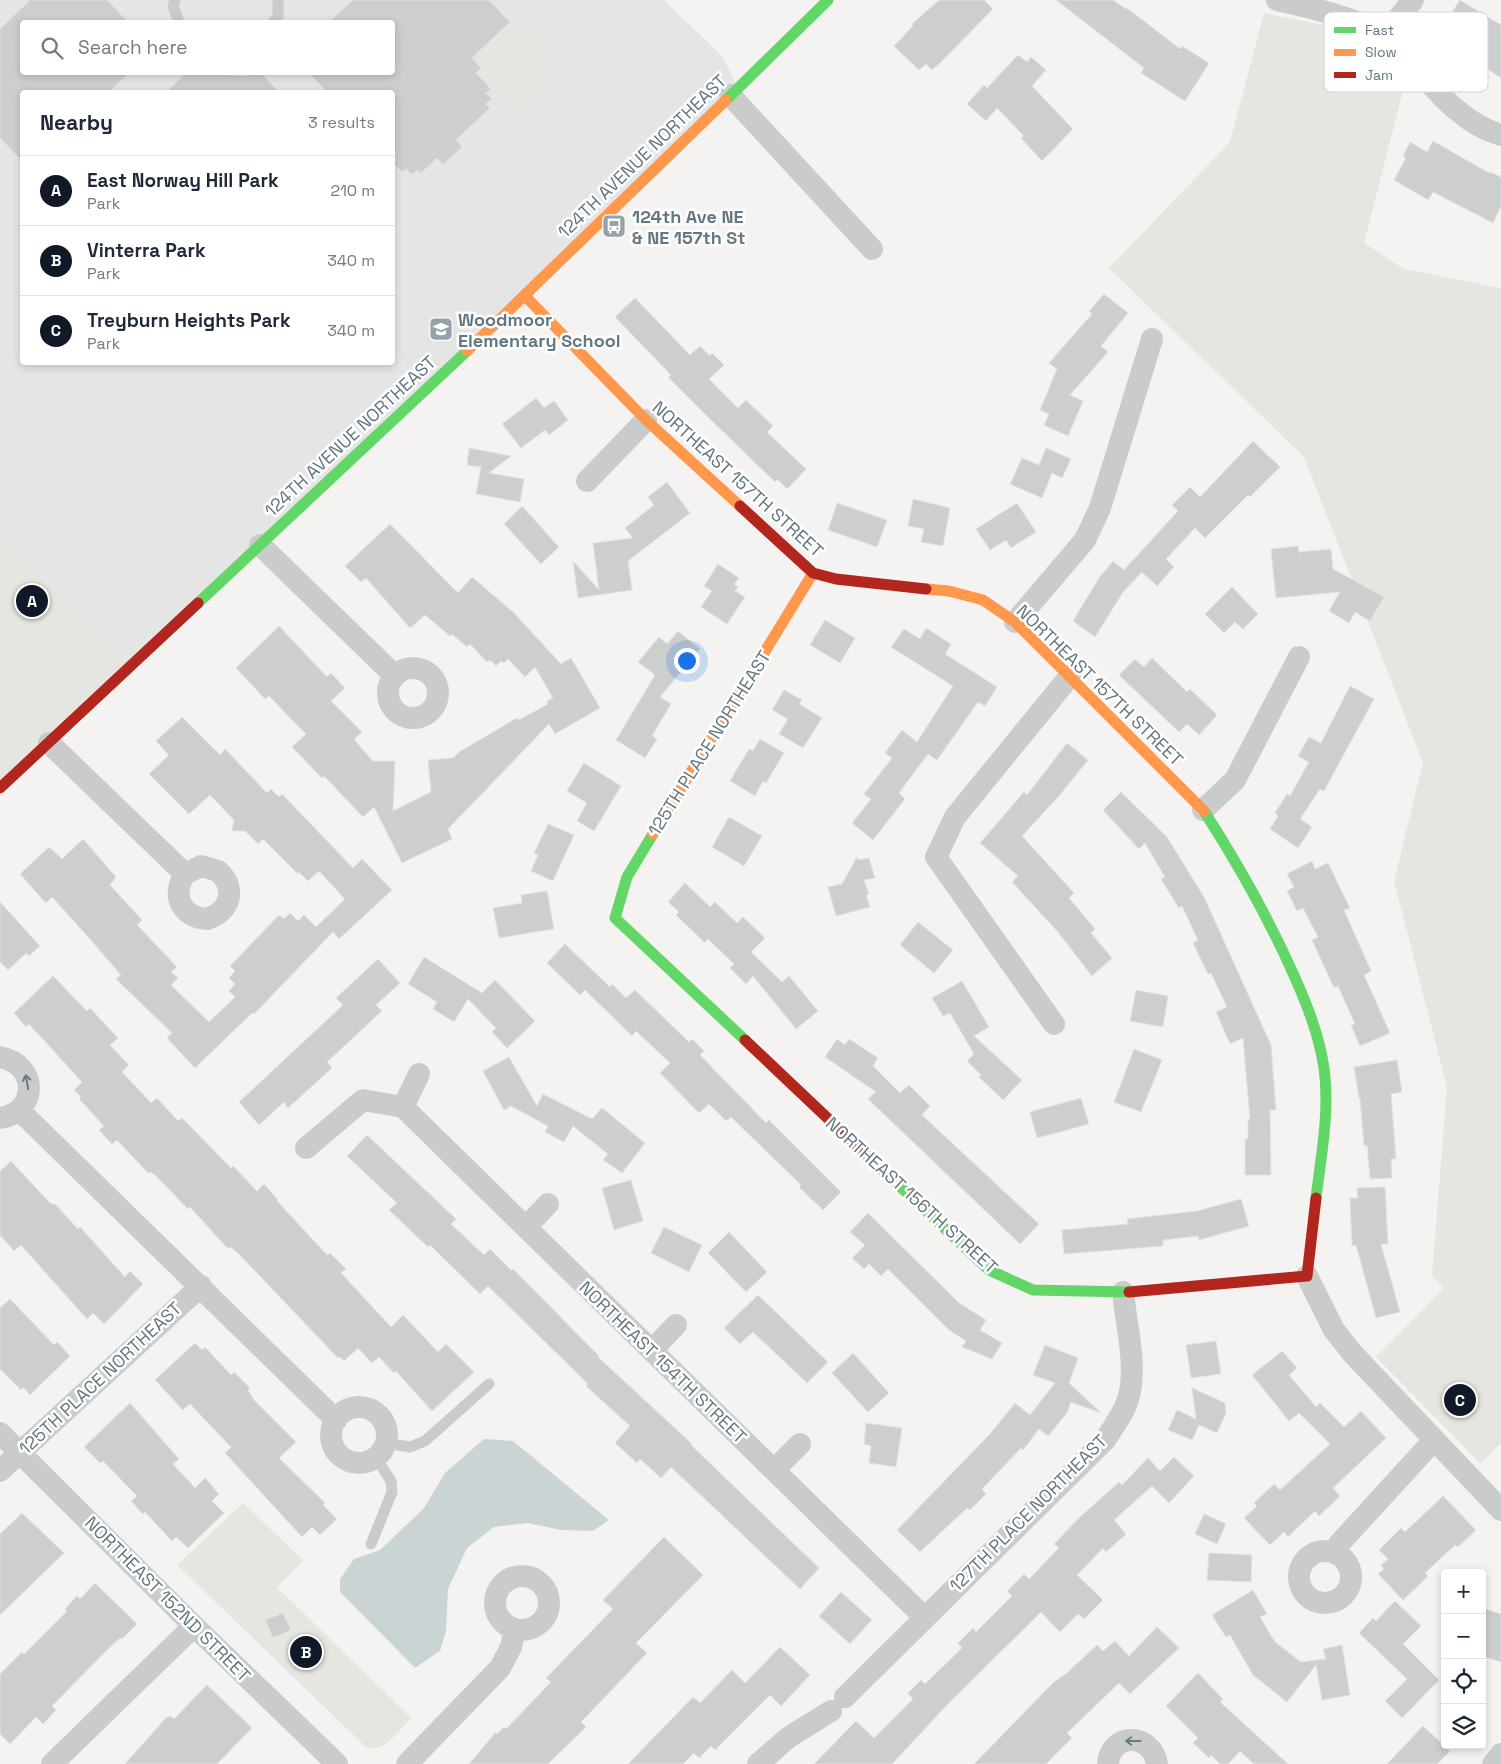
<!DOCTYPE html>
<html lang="en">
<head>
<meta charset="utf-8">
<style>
  body { margin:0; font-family:"Space Grotesk",sans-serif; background:#f6f6f7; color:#1f2937 }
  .controls { position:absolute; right:15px; bottom:15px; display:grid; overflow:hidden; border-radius:5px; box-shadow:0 2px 8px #0003 }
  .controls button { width:45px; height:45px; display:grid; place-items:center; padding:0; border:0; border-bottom:1px solid #e0e1e3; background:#fff; color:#1f2937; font:25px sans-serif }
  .you { position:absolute; left:686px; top:660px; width:18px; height:18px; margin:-12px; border:4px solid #fff; border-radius:50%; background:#1a73e8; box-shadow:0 0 0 8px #1a73e833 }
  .badge { display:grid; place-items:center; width:32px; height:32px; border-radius:50%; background:#111827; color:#fff; font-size:16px; font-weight:700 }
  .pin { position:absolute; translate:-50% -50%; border:2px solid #fff; box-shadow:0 1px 5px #0006 }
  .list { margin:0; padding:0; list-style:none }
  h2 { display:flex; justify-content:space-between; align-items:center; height:65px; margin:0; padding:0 20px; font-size:21px }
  h2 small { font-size:16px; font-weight:400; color:#747a83 }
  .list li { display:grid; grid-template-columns:32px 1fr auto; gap:15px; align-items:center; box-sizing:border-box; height:70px; padding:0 20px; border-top:1px solid #e0e1e3 }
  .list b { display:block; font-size:19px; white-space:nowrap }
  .list p { margin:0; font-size:16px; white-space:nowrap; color:#747a83 }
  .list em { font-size:16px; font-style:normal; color:#747a83 }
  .icon { flex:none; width:28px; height:28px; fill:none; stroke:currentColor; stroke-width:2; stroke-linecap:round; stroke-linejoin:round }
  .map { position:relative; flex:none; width:1501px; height:1764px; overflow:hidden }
  .search { position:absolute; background:#fff; box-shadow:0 2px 8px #0003; left:20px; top:20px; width:375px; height:55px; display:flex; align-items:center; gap:12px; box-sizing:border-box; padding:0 18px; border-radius:5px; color:#747a83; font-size:19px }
  .panel { position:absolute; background:#fff; box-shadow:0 2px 8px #0003; left:20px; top:90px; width:375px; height:275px; border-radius:5px }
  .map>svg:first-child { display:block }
</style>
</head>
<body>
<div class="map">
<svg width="1501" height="1764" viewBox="0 0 1501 1764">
  <rect width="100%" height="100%" fill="#f4f3f1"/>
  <path fill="#e4e5e4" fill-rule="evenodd" d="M0,0H664L722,56L738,87L128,668L0,533ZM22,22H392V72H22ZM22,92H392V362H22Z"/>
  <path fill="#e4e6df" d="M1264,13L1337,28L1377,50L1404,87L1364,243L1404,269L1501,288V1443L1481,1464L1376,1357L1444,1288L1432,1276L1447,1087L1394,881L1423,763L1304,457L1109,268L1230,142Z
    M517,21C536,29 564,56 548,79C540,90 526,99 517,108L482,71L487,49Z
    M0,533L128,668L0,789Z
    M243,1503L304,1561L277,1587L411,1718C400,1729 382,1757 365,1746L177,1565Z"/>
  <path fill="#cad4d5" d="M484,1439L513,1441L609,1520L593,1531L561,1530L528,1523L494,1527L467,1548L448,1589L446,1631L440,1651L415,1668L340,1592V1579L354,1559L380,1550L424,1508L445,1473Z"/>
  <path fill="#cdcece" stroke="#e3e2e1" d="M30,0H107L128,22H22V72H130L109,92H22V161L0,138V29Z
    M353,0H489L510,22L472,58L481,68L476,73L491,89L486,93L492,99L486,104L490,108L456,140L462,147L443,165L437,158L421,173L417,170L412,175L406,169L402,172L392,162V92H327L308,72H392V22H329Z
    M939,0H984L993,9L939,64L932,70L926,64L919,70L894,46L913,26L912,24Z
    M1056,0H1113L1126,9L1127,8L1180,49L1182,46L1209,63L1185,101L1141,73L1144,68Z
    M1460,0L1501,25V78L1454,47L1459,41L1442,28Z
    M1018,55L1027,62L1031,57L1046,70L1032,86L1073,129L1042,161L1021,138L1024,136L997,108L986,121L967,104L984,85L987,88Z
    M187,72L246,76L250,72H260L279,92H166Z
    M1433,141L1489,173L1490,172L1501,177V206L1493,223L1433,192L1428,200L1394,180L1406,158L1403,156L1410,142L1427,152Z
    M1104,294L1128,313L1101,346L1108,352L1070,395L1083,401L1068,436L1044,425L1049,414L1040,410L1057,369L1049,363L1092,314L1089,311Z
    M635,298L690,355L700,346L710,356L712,353L724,365L709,379L738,408L746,400L773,426L767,432L806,469L787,489L777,479L775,482L711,420L668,377L671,375L615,317Z
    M536,398L544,408L554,401L568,420L549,435L545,430L521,448L502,424Z
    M1253,441L1280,467L1250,497L1248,495L1205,538L1195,528L1166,559L1174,567L1157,586L1142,572L1123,592L1095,637L1073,621L1099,578L1113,561L1124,570L1178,511L1172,505L1190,487L1200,497Z
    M469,448L511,456L489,473L524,479L520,502L476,494L481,467L467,465Z
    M1046,448L1071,459L1062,478L1052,473L1042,498L1010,484L1022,458L1039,465Z
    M667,482L690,513L628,561L632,590L578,598L573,561L599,590L593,543L633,538L625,528L654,505L648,497Z
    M913,499L950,508L943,546L921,542L924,529L908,526Z
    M837,503L887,520L877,547L828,530Z
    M1017,503L1036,532L1011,548L1006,540L990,550L976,529Z
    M522,506L559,547L541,564L504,524Z
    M390,524L458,593L472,577L513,612L561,664L571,658L600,708L555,734L549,724L448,829L452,839L402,863L374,807L363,817L324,776L322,778L292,747L306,734L269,696L265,699L236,668L279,626L327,677L331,673L345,688L331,701L362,732L354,739L357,743L373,761H395L393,811L431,792L428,760L453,758L459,752L517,718L519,720L548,704L547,701L553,698L535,667L525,677L508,659L504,663L501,661L496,666L490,660L487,662L470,644L467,647L452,634L450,636L425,615L410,628L366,578L361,582L345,566Z
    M1298,546L1299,552L1331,549L1333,569L1384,597L1370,621L1355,612L1349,623L1329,611L1340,592L1276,598L1271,549Z
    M718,564L739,578L734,584L738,587L735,591L745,597L727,624L701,607L712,591L704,586Z
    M1232,587L1258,614L1243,629L1235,622L1224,633L1205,614Z
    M825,620L855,638L840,663L810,645Z
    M926,628L951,644L945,654L997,687L985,706L978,702L937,760L928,754L899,793L905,799L873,840L852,823L871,799L864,794L892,758L885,753L902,730L917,742L953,686L891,647L904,629L920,639Z
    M678,631L700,649L660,697L671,704L652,736L657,739L645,758L616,740L655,675L638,662L659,637L667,644Z
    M1152,658L1187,692L1190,689L1217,715L1199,735L1187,724L1179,732L1119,675L1135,659L1144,667Z
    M1350,686L1374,699L1324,791L1320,789L1300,819L1312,827L1298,848L1270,829L1278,816L1275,813L1287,794L1290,796L1309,762L1298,756L1309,737L1321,743Z
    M784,690L802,700L799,704L822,718L803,748L779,734L788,719L772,710Z
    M182,717L220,755L225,749L267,793L271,789L279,797L282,794L353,868L362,859L392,890L339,939L333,932L254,1014L252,1013L195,1068L167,1038L172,1033L116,979L121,975L90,939L52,897L46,903L20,874L49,847L62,859L83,839L116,877L110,885L142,920L137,925L177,967L171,972L178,978L171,985L209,1022L235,997L229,991L235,984L229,978L235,971L230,966L279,915L284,919L290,913L298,921L304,915L316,927L345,899L319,871L308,881L299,872L298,874L263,839L258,844L245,831H232L234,820L210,795L189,814L149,774L169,755L156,741Z
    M760,739L784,753L766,783L763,781L755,796L730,781L749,749L753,751Z
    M1067,743L1088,760L1058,797L1022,836L1074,893L1069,898L1095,929L1091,933L1112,958L1092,976L1058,932L1012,882L1018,876L980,843L1024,792L1027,795Z
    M584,763L621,786L594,831L577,821L587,803L567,791Z
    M1121,792L1167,837L1204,897L1271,1045L1276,1110H1270L1271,1175H1245V1139H1248V1119H1250L1243,1038L1230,1044L1216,1012L1227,1007L1211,973L1208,974L1193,943L1198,940L1182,906L1179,908L1161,879L1165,877L1145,843L1139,849L1103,810Z
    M729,817L762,836L744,866L712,847Z
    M548,824L574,835L553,881L531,871L538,855L534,853Z
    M857,857L858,860L869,858L875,878L864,880L869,894L866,895L870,907L836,916L828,887L842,884Z
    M1312,861L1315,869L1328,863L1350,908L1344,910L1371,971L1364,975L1390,1033L1360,1046L1351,1025L1355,1024L1338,986L1334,988L1312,940L1318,937L1303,908L1297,911L1287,891L1294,887L1287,874Z
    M685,883L710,907L715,902L737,923L743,917L765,938L751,952L782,982L789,976L818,1011L796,1029L753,976L746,984L730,968L734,964L708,939L705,943L676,915L679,912L668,902Z
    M547,891L554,929L499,938L493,908L522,903L521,895Z
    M0,902L40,946L29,956L26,953L8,970L0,962Z
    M918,922L953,950L934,973L900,945Z
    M565,944L610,987L612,984L626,998L635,990L689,1042L692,1039L704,1051L700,1055L766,1123L769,1120L841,1192L823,1210L799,1187L801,1185L731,1117L726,1121L709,1104L699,1113L660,1073L670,1063L636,1031L632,1036L585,990L580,995L547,963Z
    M424,957L482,993L495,980L535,1021L507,1048L492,1032L496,1028L468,999L454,1022L433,1009L437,1002L408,984Z
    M378,959L400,983L376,1005L382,1011L327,1062L332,1068L288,1108L284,1102L259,1125L239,1102L343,1005L336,998Z
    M53,976L87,1011L90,1008L118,1038L110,1045L129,1065L122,1072L151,1103L157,1098L178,1121L182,1118L231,1168L233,1166L257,1191L264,1184L278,1200L277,1201L327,1255L330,1253L346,1269L341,1273L391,1327L403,1315L438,1352L446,1344L474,1372L432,1411L396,1371L394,1373L379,1357L372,1363L358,1348L344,1361L340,1357L338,1358L237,1252L230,1247L228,1249L190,1207L188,1209L155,1175L150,1172L148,1173L117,1140L112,1144L99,1130L104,1126L79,1099L81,1097L74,1090L82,1082L29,1024L26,1027L14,1013Z
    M962,981L989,1027L974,1036L1022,1080L1003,1100L979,1077L981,1075L967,1061L974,1054L950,1013L943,1016L932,998Z
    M1136,990L1168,996L1163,1027L1130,1021Z
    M837,1039L845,1045L849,1039L878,1058L873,1066L900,1093L909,1085L930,1106L922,1115L1039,1224L1020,1244L868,1099L876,1092L825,1057Z
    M1134,1049L1162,1060L1141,1112L1114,1102Z
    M509,1057L537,1106L543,1094L592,1119L602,1108L645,1143L622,1173L603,1160L608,1154L573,1126L564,1142L545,1132L548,1126L511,1106L504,1110L483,1071Z
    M1397,1060L1402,1092L1391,1094L1396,1159H1391L1392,1178L1370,1179L1367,1145L1364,1146L1360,1098H1359L1354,1067Z
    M1081,1098L1089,1124L1037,1138L1030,1112Z
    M367,1135L456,1219L451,1224L484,1255L490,1249L512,1271L513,1269L599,1356L598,1357L692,1444L691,1445L819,1568L800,1589L671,1467L661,1478L640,1459L637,1463L615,1443L630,1426L586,1386L588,1384L488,1286L480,1294L430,1245L428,1247L389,1210L397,1203L347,1156Z
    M11,1161L50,1203L56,1205L78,1229L80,1227L125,1277L130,1271L143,1284L104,1324L93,1313L87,1319L21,1245L14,1251L0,1235V1171Z
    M631,1180L643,1221L614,1230L602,1188Z
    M1385,1187L1388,1244H1381L1400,1312L1376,1318L1356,1245L1352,1246L1350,1198H1358L1357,1188Z
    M1241,1199L1249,1226L1199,1240L1198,1236L1163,1240V1246L1064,1254L1062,1230L1128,1224L1127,1219L1197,1211Z
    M868,1213L959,1303L986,1320L980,1330L1002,1343L992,1359L962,1347L966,1341L949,1330L888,1269L881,1276L869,1264L864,1269L852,1258L865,1245L850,1232Z
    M664,1227L702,1245L689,1272L651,1253Z
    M729,1232L767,1272L746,1292L708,1253Z
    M758,1295L828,1362L807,1383L753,1332L740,1344L724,1328Z
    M10,1299L54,1345L57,1342L70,1356L30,1395L23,1387L21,1390L0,1369V1308Z
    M1216,1341L1221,1374L1191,1378L1186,1345Z
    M195,1343L202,1350L205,1347L231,1375L234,1372L250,1388L248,1390L254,1400L296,1442L279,1458L325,1503L323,1505L337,1519L320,1535L312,1527L302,1537L225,1453L231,1447L190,1404L183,1410L155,1380Z
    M1045,1345L1078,1358L1069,1383L1101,1413L1071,1402L1067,1413L1048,1436L1039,1429L1023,1450L1021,1448L982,1489L986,1494L970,1510L967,1508L920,1552L897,1530L990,1434L1015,1403L1030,1415L1055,1383L1033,1375Z
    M1282,1351L1297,1368L1289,1375L1316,1407L1320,1403L1344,1427L1361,1411L1386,1438L1333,1488L1340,1496L1319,1516L1315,1511L1288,1537L1284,1532L1270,1545L1244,1518L1257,1506L1254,1503L1274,1484L1280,1490L1330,1444L1299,1413L1289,1421L1252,1375Z
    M853,1353L889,1393L868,1412L832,1373Z
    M1192,1388L1225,1403L1226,1413L1217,1433L1199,1425L1192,1440L1168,1430L1177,1410L1196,1419Z
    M130,1403L179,1459L173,1464L195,1488L205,1478L219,1494L212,1501L224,1513L188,1548L176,1537L172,1541L145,1512L143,1514L131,1501L137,1496L103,1461L100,1463L84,1447Z
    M866,1423L902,1428L896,1467L869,1463L871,1446L864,1444Z
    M1174,1457L1194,1476L1169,1503L1152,1486L1114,1520L1126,1534L1106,1552L1103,1548L1077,1575L1103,1600L1084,1619L1078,1614L1060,1632L1041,1612L947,1705L892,1764H814L856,1721L874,1738L913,1699L908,1693L921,1680L925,1684L962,1648L958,1643L973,1628L976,1632L1012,1596L1007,1591L1024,1574L1029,1579L1059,1548L1054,1544L1080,1517L1119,1482L1122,1485L1148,1458L1160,1471Z
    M1443,1496L1476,1530L1458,1547L1455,1545L1425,1573L1428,1576L1403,1600L1378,1574L1384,1569L1381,1565L1388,1559L1379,1550L1401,1528L1405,1532Z
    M22,1513L64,1553L0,1615V1534Z
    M1204,1514L1226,1524L1217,1544L1195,1534Z
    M664,1537L703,1575L636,1643L647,1653L581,1722L586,1727L548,1764H469L496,1732L497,1734L504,1727L506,1729L551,1682L546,1678L613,1609L603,1600Z
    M1209,1553L1252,1555L1251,1582L1207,1580Z
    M95,1583L137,1624L122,1639L120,1638L107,1650L52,1706L56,1710L43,1724L36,1717L10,1744L0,1734V1674L22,1652L24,1654L67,1611L65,1609L77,1596L80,1599Z
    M1253,1590L1267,1614L1260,1617L1275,1642L1301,1662L1326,1659L1323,1649L1342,1645L1350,1695L1322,1700L1316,1665L1287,1702L1253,1675L1230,1635L1226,1637L1212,1615Z
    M841,1592L872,1620L850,1644L819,1616Z
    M1395,1601L1421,1626L1403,1644L1439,1680L1402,1718L1385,1701L1407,1679L1359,1633L1373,1618L1376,1621Z
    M1482,1608L1501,1614V1662L1482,1656Z
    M283,1613L291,1630L273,1638L265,1620Z
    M1157,1627L1179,1648L1130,1694L1119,1683L1067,1733L1072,1738L1046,1764H974L1053,1683L1068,1672L1097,1645L1103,1651L1115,1641L1129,1656Z
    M780,1647L810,1675L781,1706L770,1695L715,1750L711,1746L699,1758L694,1753L683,1764H628L693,1697L700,1703L732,1670L745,1683Z
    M1198,1673L1223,1699L1220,1702L1288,1764H1254L1240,1751L1228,1764H1220L1211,1755L1209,1758L1193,1743L1198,1738L1166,1706Z
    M207,1685L252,1728L217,1764H125L166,1718L171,1716L174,1719Z
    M1423,1726L1450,1751L1437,1764H1387Z"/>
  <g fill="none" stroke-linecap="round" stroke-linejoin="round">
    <path stroke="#cacccc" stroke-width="11" d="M175,0L173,6L179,22
      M274,22L278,17V0
      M386,1443L410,1447L425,1441L489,1384
      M371,1544L392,1492L391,1481L376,1458"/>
    <path stroke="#cacccc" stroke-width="22" d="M1277,0C1304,6 1366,20 1385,37C1424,70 1450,120 1501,135
      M1384,36L1413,0
      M730,95L872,249
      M587,481L646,420
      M260,545L395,676
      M1015,622L1085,540L1100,508L1152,339
      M388 693a25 25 0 1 1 50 0a25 25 0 1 1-50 0Z
      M49,743L185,874L201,866L218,871C237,888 231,911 207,919C181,917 171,895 185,874
      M1203,810L1235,780L1299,657
      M1054,1024L936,857L955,817L1070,676
      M0,1057C38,1064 39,1112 0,1118
      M403,1107L924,1617
      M403,1107L419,1074
      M19,1110L336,1420
      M306,1148L363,1100L403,1107
      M526,1227L548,1204
      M1307,1276L1334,1330L1353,1354L1501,1510
      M652,1350L676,1325
      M331 1435a28 28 0 1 1 56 0a28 28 0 1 1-56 0Z
      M0,1433L194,1626L337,1764
      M774,1470L800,1444
      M0,1471L201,1286
      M1299 1577a26 26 0 1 1 52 0a26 26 0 1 1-52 0Z
      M1336,1554L1339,1544L1434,1440
      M495 1603a27 27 0 1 1 54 0a27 27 0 1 1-54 0Z
      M845,1697L1105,1440C1114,1426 1125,1412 1129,1396C1137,1363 1126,1325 1123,1292
      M52,1764L194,1626
      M407,1764L500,1668L511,1647L515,1629
      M758,1764L789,1737L831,1711
      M1108,1764C1110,1732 1152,1732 1157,1764
      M1493,1764L1501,1754"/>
    <path stroke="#63d668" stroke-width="11" d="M726,100L828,0
      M198,603L467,351
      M1204,811C1238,864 1266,913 1292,971C1306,1002 1319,1034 1324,1068C1330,1111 1321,1156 1316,1198
      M653,834L627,877L615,918L745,1040
      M858,1147L989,1270L1033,1290L1129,1292"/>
    <path stroke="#ff974d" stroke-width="11" d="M525,296L646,420L740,506
      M467,351L726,100
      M926,589L949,591L983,600L1015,622L1204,811
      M653,834L813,573"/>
    <path stroke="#b3261e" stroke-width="11" d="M740,506L813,573L836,579L926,589
      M0,788L198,603
      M745,1040L858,1147
      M1129,1292L1307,1276L1316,1198"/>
  </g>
  <defs><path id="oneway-shaft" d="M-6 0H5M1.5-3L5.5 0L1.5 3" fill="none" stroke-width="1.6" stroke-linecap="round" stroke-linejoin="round" transform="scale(1.25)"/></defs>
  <g stroke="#677b86">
    <use href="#oneway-shaft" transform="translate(27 1082) rotate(-100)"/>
    <use href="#oneway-shaft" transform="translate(1133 1741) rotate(180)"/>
  </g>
  <defs>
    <g id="bus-square" transform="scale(1.25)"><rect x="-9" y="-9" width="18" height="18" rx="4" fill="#95a2a9" stroke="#fff"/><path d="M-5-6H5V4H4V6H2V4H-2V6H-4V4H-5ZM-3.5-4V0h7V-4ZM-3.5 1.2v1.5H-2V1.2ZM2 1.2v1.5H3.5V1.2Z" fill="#fff"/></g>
    <g id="school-square" transform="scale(1.25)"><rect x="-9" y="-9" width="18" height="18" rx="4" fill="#95a2a9" stroke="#fff"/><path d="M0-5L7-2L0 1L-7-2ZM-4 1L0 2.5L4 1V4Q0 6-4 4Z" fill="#fff"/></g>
  </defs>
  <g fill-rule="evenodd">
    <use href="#bus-square" x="614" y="226"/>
    <use href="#school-square" x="441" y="329"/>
  </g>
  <g text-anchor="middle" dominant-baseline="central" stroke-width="5" stroke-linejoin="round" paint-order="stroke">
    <g font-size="18" fill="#627782" stroke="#fff">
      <text transform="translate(642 156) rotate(-44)">124TH AVENUE NORTHEAST</text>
      <text transform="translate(350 436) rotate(-43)">124TH AVENUE NORTHEAST</text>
      <text transform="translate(738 479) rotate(42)">NORTHEAST 157TH STREET</text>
      <text transform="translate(1100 685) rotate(44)">NORTHEAST 157TH STREET</text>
      <text transform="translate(709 743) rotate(-58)">125TH PLACE NORTHEAST</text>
      <text transform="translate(912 1195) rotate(42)">NORTHEAST 156TH STREET</text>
      <text transform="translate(663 1362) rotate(44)">NORTHEAST 154TH STREET</text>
      <text transform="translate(100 1378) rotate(-43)">125TH PLACE NORTHEAST</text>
      <text transform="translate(1028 1513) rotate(-45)">127TH PLACE NORTHEAST</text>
      <text transform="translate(168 1599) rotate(45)">NORTHEAST 152ND STREET</text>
    </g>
    <g font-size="18" font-weight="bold" fill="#627782" stroke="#fff" text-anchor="start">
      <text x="632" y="216">124th Ave NE<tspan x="632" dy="21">&amp; NE 157th St</tspan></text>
      <text x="458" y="319">Woodmoor<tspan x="458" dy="21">Elementary School</tspan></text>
    </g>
  </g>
  <rect x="1324" y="12" width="164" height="80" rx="8" fill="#fff" stroke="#d0d6da" stroke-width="1"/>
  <rect x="1334" y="27" width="22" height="6" fill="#63d668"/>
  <rect x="1334" y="49" width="22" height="7" fill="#ff974d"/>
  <rect x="1334" y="72" width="22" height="6" fill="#b3261e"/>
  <g font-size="14" fill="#627782">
    <text x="1365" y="35">Fast</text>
    <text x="1365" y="57">Slow</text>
    <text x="1365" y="80">Jam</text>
  </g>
</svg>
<div class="controls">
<button>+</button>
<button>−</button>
<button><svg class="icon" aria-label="locate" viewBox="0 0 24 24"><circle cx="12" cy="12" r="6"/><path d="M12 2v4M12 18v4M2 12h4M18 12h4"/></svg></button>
<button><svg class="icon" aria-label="layers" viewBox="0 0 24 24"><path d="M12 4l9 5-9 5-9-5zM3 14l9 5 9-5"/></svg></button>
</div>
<div class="you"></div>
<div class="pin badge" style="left:32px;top:601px">A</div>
<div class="pin badge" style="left:306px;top:1652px">B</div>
<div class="pin badge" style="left:1460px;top:1400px">C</div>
<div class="search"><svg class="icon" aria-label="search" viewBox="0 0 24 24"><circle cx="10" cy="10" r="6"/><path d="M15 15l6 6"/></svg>Search here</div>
<section class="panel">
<h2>Nearby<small>3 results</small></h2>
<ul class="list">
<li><span class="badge">A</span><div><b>East Norway Hill Park</b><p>Park</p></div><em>210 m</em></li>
<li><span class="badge">B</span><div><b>Vinterra Park</b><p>Park</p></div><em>340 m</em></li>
<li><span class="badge">C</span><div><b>Treyburn Heights Park</b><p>Park</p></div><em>340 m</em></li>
</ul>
</section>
</div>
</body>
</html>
